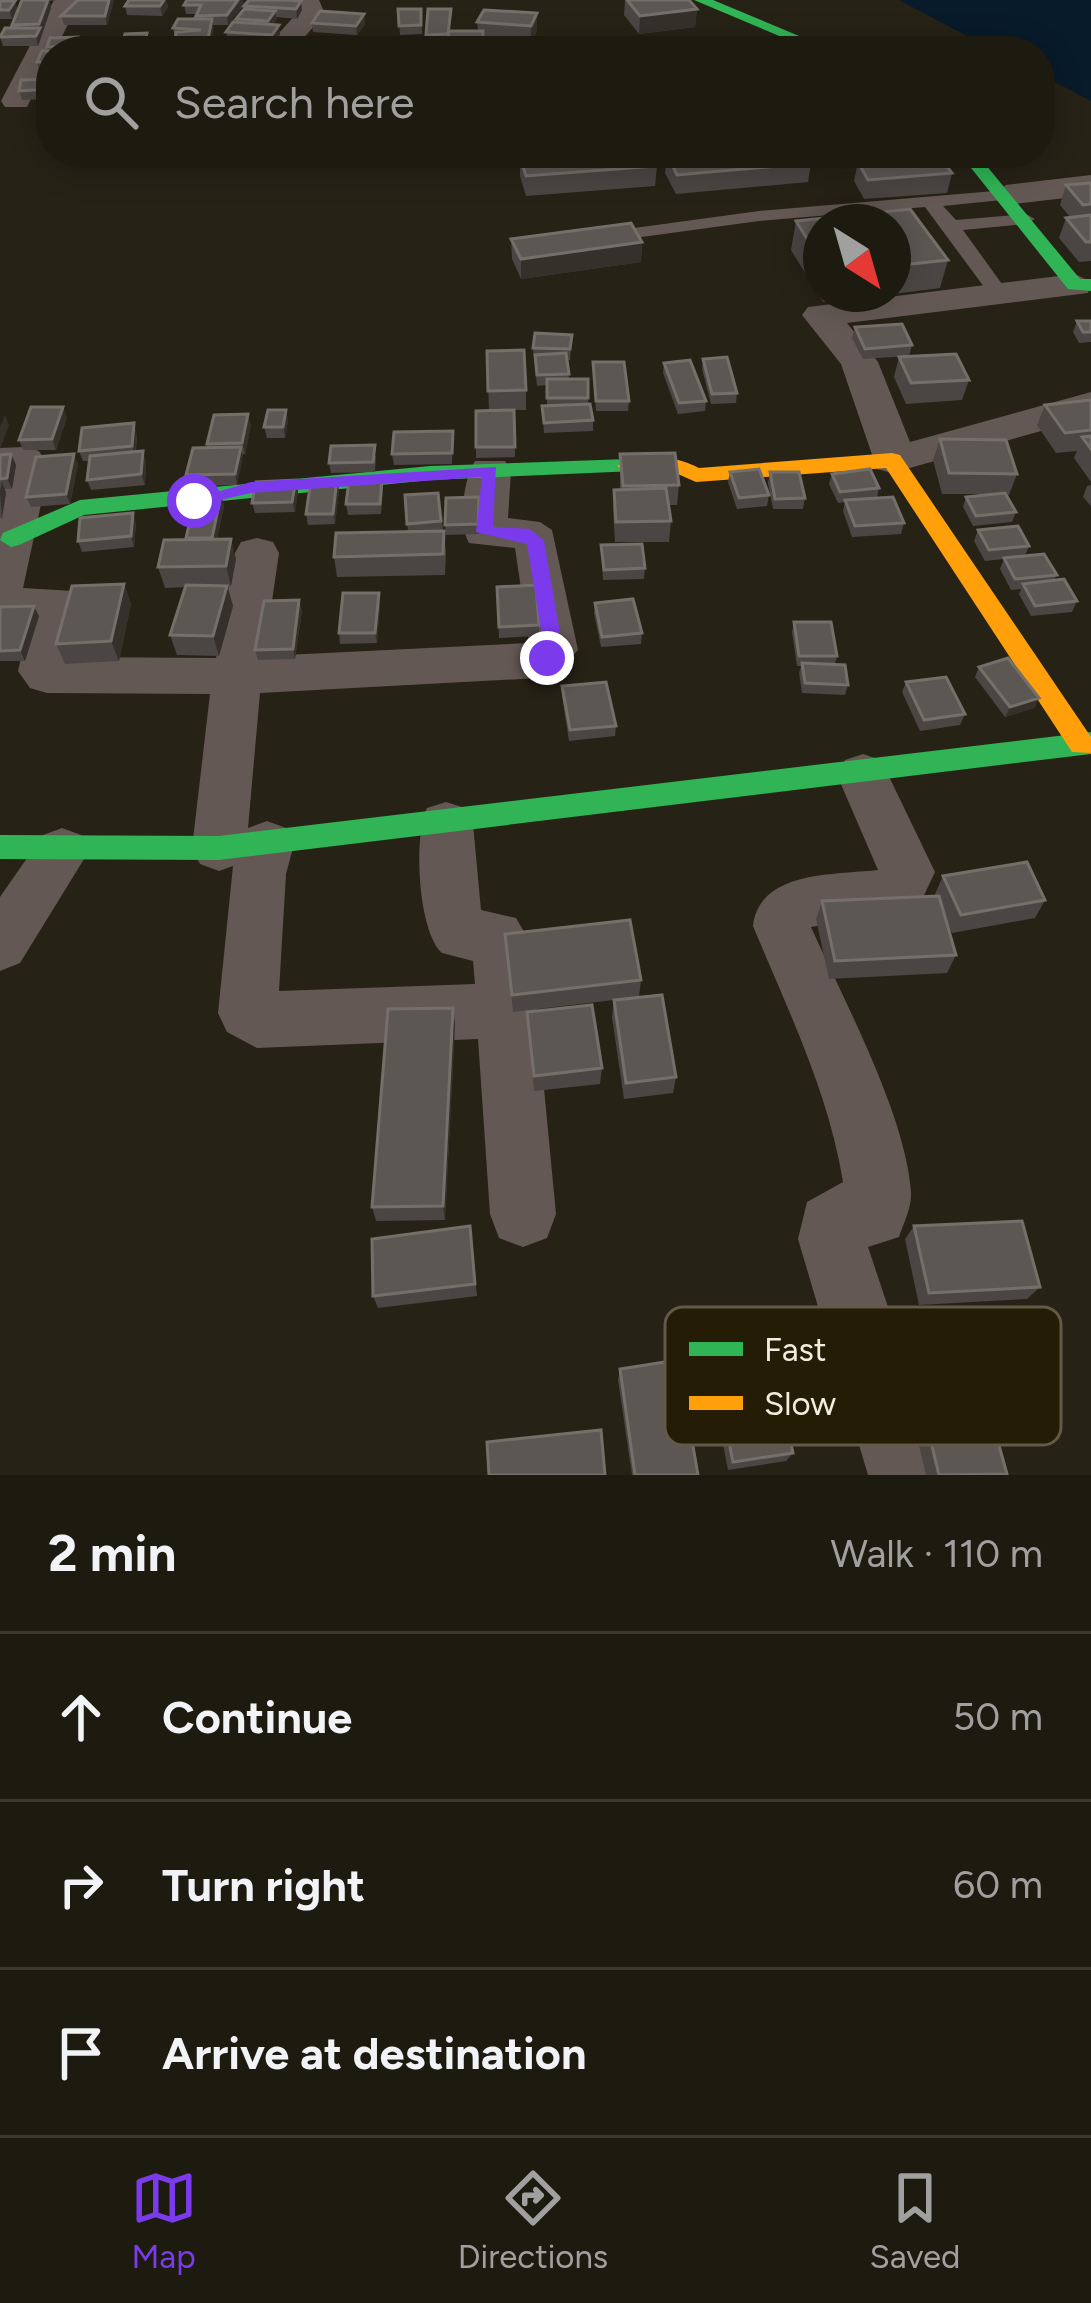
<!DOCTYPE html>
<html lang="en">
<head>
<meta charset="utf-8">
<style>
  body { margin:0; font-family:Figtree,sans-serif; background:#252319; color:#f1f3f6 }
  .compass { position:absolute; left:803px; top:204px; width:108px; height:108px; border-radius:50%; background:#1d1a10; box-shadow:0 6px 30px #0003; rotate:143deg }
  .stop { position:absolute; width:36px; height:36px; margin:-27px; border:9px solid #7c3aed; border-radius:50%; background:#fff }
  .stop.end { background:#7c3aed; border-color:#fff; box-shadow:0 3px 12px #0008 }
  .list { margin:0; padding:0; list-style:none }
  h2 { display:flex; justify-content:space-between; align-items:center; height:156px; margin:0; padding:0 48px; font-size:51px }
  h2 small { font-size:39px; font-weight:400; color:#a0a19f }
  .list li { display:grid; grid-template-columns:78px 1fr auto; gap:36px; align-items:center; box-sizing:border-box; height:168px; padding:0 48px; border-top:3px solid #3b3830 }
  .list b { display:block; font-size:45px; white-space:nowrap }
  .list em { font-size:39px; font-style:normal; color:#a0a19f }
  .icon { flex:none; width:66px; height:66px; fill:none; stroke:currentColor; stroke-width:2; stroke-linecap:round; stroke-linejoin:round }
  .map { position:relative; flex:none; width:1091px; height:1475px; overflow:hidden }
  .search { position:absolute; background:#1d1a10; box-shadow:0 6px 30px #0003; left:36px; right:36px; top:36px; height:132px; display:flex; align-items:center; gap:30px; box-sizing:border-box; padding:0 42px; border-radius:48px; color:#a0a19f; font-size:45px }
  .sheet { height:660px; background:#1d1a10 }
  nav { display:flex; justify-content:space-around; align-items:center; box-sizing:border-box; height:168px; border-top:3px solid #3b3830; background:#1d1a10; font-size:33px; color:#a0a19f }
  nav a { display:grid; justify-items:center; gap:6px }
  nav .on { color:#7c3aed }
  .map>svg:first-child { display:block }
</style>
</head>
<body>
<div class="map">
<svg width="1091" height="1475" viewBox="0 0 1091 1475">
  <rect width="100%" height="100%" fill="#272216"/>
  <path fill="#081b2a" d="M899,0H1091V101L1040,74V51H995Z"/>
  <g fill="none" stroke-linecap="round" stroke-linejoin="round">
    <path fill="#645854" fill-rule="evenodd" d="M1006,190L1015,195L1012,199L943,206L956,220L1026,214L1035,219L1026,224L963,230L1007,291L997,297L990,295L925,207L759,221L605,242L596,237L605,232L759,211Z"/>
    <path fill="#645854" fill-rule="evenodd" d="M54,0H80L27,107H5L1,101Z
      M293,0H319L325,14L292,51H263L297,13Z
      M1091,175V195L1006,205L989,195L1006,185Z
      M1075,274L1091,282L1088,293L847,323L878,362L910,442L1091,392V417L892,473L877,469L841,364L802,315L808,307Z
      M24,447L39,451L49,467L23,588L73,591L80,603L69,657L216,658L235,553L241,542L257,538L273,542L279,553L264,656L529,643L515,548L469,543C458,524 463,480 475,461H505L511,471L508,518L540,522L552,530L578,650L557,673L540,678L260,693L248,828L267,821L286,828L294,844L286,874L279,991L475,984L473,961L442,953C418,932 413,836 427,808L446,802L465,808L473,824L481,910L516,918L530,942L556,1214L547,1238L523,1247L499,1238L490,1214L478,1039L257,1048L227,1032L218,1013L233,866L219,871L200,864L192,848L210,694L47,693L30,688L18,671L30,620L0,622V495L5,474H0V448Z
      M863,754L881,760L935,872L918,908L811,927C843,999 906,1115 911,1192C912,1207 904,1222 899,1237L868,1247L944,1475H868L798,1239L807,1202L843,1182C829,1093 787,1008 753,926C759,870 836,875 878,870L837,775L845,760Z
      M62,828L81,835L89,851L20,963L0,971V897L43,835Z"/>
    <path fill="#30b455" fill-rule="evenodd" d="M694,0H713L835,51H815Z
      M959,153H976L1080,279H1091V291L1068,289Z
      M628,459L639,466L636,471L430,480L84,515L19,545L11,547L0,540L3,533L80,500L430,466Z
      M1091,732V754L219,860L0,859V835L219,836Z"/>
    <path fill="#ff9f0a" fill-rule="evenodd" d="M892,453L900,455L1091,737V753L1072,752L886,468L696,482L671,471L628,473L617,466C638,450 676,456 699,468Z"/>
  </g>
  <path fill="#4b4643" d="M22,0H59L49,1L51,8L38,46H3L0,37L13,28L12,25Z
    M114,0L107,25H64L61,16Z
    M129,0H166L168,7L162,16L127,15L125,6Z
    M187,0H243L244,4L228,25H213L210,48L177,50L173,28L197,19V14H186L184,5Z
    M625,0H689L697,9L695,27L639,34L624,15Z
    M0,1H15L12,19H0Z
    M244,6L302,10L297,19L276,17L274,24L280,34L274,44L228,42L226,32L237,22L236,19L244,9Z
    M398,9H421L422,34L400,35Z
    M451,9L450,31H478L477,22L537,13V31L531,44L483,40L484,51L448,44H426V35Z
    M364,14L365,24L357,35L313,32L312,23Z
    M149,43L148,51H124L122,44Z
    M47,47H81L80,51H51V99L22,100L19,91L39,79L38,75L39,70L37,62L48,51Z
    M866,153H939L938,156L952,173L947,193L864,199L854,181L858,162L867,161L865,159Z
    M667,154L811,163L808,182L676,194L665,173Z
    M520,157L657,166L655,186L526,196L520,176Z
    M1091,183V261L1079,262L1059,238L1066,218L1070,217L1060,205L1066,185Z
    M910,209L948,260L940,288L893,294V222H821V294H889L823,302L791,250L796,221Z
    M511,239L642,242L641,262L521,279L512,259Z
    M1077,321H1091V342L1079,343L1073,332Z
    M855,327L912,345L909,356L863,359L852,338Z
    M572,335L570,360H567L569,379H588V404L593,420V431L544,433L542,406H547V385L537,386L533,348Z
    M487,351L526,390V410H514L515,457L476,458V411H489Z
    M899,357L969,380L962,400L906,404L894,377Z
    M703,359L737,393L736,403L711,404L702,369Z
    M593,362L629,401L628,411H596Z
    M664,363L706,401L705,411L678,414L663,373Z
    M1091,400V482L1074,458L1077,451L1056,453L1037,425L1045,405Z
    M286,410L288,421L285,438H267L264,427Z
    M67,417L56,450H23L19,440Z
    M251,425L245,454H243L237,485L189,486L186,475L207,447V444Z
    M453,431L452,464L394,465L392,454Z
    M137,434L136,451L146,461L145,485L91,490L87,480L90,461H83L79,451Z
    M940,439L1017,474L1009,495H1006L1016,512L1012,522L973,526L963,507L966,497L989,494H942L933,460Z
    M11,454L16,465L12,489H5L6,493L2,518H0V455Z
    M620,454L679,485L677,505H669L671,521L669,542H615L613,510L614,490L620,489Z
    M376,456L375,472L331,473L329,463Z
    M78,464L70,504L31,507L26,497Z
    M730,472L769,495L767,506L737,509L728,482Z
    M770,472L805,498L803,509H773L768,483Z
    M832,474L879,488L877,498L904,523L901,534L852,537L843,511L845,502L838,503L829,484Z
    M382,479L383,489L381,514L348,515L346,504Z
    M1091,485V506L1083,497L1087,486Z
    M339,490L335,524L308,525L306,514Z
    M298,491L295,512L255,513L252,503Z
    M438,493L446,551L445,575L337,577L334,557L408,532L405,495Z
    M221,495L224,506L217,539L236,559L231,586H228L233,606L219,656L177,655L170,635L185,587L165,588L158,567L187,540Z
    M479,497V534L446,535L445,525Z
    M136,523L134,547L82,552L78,541Z
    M978,530L1029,546L1025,556L1057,575L1054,580L1077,601L1072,612L1031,616L1019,594L1021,589L1011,590L1000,569L1004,559L985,561L974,541Z
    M601,545L645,568L644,579L603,580Z
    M124,584L131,604L119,661L65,664L56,644Z
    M497,587L539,625V636L499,638Z
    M380,603L377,643L340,644L339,633Z
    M595,603L642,633L641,644L601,647L594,613Z
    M0,607L39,616L25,661H0Z
    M302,610L295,659L258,660L255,650Z
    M794,622L837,656L835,664L848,685L845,695L802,693L799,673L801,666H797L792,632Z
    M979,667L1039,698L1034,708L1005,717L975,677Z
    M906,682L965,714L960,725L920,731L902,692Z
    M562,686L616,726L615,736L569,741L562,696Z
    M943,876L1045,900L1035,918L952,933L945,918L956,955L947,973L829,979L816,919L822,901L936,897L935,894Z
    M505,934L641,980L639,997L513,1012Z
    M614,1000L676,1077L673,1093L624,1099L612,1017Z
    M527,1012L602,1068L600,1084L534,1091Z
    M455,1025L445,1220L376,1221L372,1207Z
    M470,1226L477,1296L378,1308L373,1296Z
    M914,1226L1040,1287L1027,1299L919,1305L905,1239Z
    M903,1326L1005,1475H926L893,1337Z
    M711,1351L793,1453L786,1461L728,1470L707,1362Z
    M620,1369L698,1475H632L618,1380Z"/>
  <path fill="#35302a" d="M48,0L51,8L38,46L36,36Z
    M109,0H114L107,25L105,16Z
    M164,0H166L168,7L162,16L160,6Z
    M238,0H243L244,4L228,25L227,15Z
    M15,1L18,10L12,19L9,10Z
    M301,1L302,10L297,19L296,9Z
    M697,9L695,27L639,34L640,16Z
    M275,11L277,20L269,31L268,21Z
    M537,13V31L531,44V26Z
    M364,14L365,24L357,35L356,26Z
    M212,19L214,29L210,48L208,39Z
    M279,25L280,34L274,44L272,35Z
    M919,153H939L935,169L880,177L884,158Z
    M642,242L641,262L521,279V259Z
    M63,407L67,417L56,450L52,439Z
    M286,410L288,421L285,438L283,427Z
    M248,414L251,425L245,454L242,443Z
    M5,415L9,425L0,449V427Z
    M134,423L137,434L135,456L132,446Z
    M241,447L243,457L237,485L235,474Z
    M143,451L146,461L145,485L141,474Z
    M11,454L16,465L12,489L7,478Z
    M74,454L78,464L70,504L66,494Z
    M337,479L339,490L335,524L333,514Z
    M296,480L298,491L295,512L292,502Z
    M2,482L6,493L2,518L0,491Z
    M221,495L224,506L215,548L212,538Z
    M133,513L136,523L134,547L131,536Z
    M231,539L236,559L231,586L226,566Z
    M124,584L131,604L119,661L111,641Z
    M227,586L233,606L219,656L213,636Z
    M379,593L380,603L377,643L375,633Z
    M299,600L302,610L295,659L293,649Z
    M34,606L39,616L25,661L20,650Z
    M1039,698L1034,708L1005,717L1010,707Z
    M453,1008L455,1025L445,1220L443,1206Z"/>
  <path fill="#5c5753" stroke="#746f69" stroke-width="3" d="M22,0H48L39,24L12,25Z
    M78,0H109L105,16H61Z
    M129,0H164L160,6H125Z
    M187,0H238L227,15L196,16L201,5H184Z
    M249,0H291L301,1L296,9L244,6Z
    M627,0H689L697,9L640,16Z
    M0,1H15L9,10H0Z
    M244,9L275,11L268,21L236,19Z
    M398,9H421V25L399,26Z
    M428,9H451L448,34L426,35Z
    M484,10L537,13L531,26L477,22Z
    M320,11L364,14L356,26L312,23Z
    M178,19H212L208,39L175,41L176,32L201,30L173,28Z
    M233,22L279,25L272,35L226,32Z
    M5,28H40L36,36L0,37Z
    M449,31H483L482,51H447Z
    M147,33L145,43L122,44L125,34Z
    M78,37L75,46L47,47L50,38Z
    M382,48V51H341V50Z
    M42,51H51V62H37Z
    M42,65H51V75H38Z
    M51,79V89L19,91L21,80Z
    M571,153H651L657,166L526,176L520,157Z
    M673,153H805L811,163L677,175L667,154Z
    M880,153H919L884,158Z
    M939,156L952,173L868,180L858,162Z
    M1091,183V204L1083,205L1066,185Z
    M910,209L948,260L893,266V222H821V261L796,221Z
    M1091,215V242H1086L1066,218Z
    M631,223L642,242L521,259L511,239Z
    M1077,321H1091V332H1083Z
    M902,324L912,345L865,349L855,327Z
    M535,333L572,335L570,349L533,348Z
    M524,350L526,390L488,391L487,351Z
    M566,353L569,374L537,375L535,355Z
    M956,354L969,380L911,383L899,357Z
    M727,357L737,393L712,394L703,359Z
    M690,360L706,401L679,403L664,363Z
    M593,362H624L629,401H596Z
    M547,379H588V398H547Z
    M1091,400V430L1065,433L1045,405Z
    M590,404L593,420L544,423L542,406Z
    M31,407H63L52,439L19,440Z
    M268,410H286L283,427H264Z
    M514,410L515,447H476V411Z
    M248,414L242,443L207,444L214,415Z
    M134,423L132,446L79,451L82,428Z
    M453,431L452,453L392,454L394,432Z
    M1091,436V449L1082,437Z
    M940,439L1006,440L1017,474L949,473Z
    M375,445L373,462L329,463L331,446Z
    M241,447L235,474L186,475L193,448Z
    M143,451L141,474L87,480L90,456Z
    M675,453L679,485L623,486L620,454Z
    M11,454L7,478L0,479V455Z
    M74,454L66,494L26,497L36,457Z
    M759,469L769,495L739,498L730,472Z
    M870,469L879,488L840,492L832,474Z
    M770,472H799L805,498L775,499Z
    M337,479L333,514H306L311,480Z
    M382,479L380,504H346L349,480Z
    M296,480L292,502L252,503L256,482Z
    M666,488L671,521L616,522L614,490Z
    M438,493L441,521L407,524L405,495Z
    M1005,493L1016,512L976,516L966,497Z
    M221,495L212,538H186L196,496Z
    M479,497L478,524L445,525L446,498Z
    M893,497L904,523L855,526L845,500Z
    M133,513L131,536L78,541L80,518Z
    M1018,526L1029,546L989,550L978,530Z
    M444,531L443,554L334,557L336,533Z
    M231,539L226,566L158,567L164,540Z
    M642,544L645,568L604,570L601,545Z
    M1044,554L1057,575L1015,579L1004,558Z
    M1064,579L1077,601L1035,606L1023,584Z
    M124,584L111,641L56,644L72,586Z
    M186,585L227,586L213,636L170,635Z
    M536,585L539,625L499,627L497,587Z
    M343,593H379L375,633H339Z
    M633,599L642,633L602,637L595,603Z
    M299,600L293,649L255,650L264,601Z
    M34,606L20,650L0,651V607Z
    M794,622H831L837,656H799Z
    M1008,658L1039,698L1010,707L979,667Z
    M802,663L845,665L848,685L805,683Z
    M946,677L965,714L924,720L906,682Z
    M606,682L616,726L570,730L562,686Z
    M1027,862L1045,900L961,915L943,876Z
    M939,896L956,955L835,961L822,901Z
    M630,920L641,980L512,995L505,934Z
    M662,995L676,1077L626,1083L614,1000Z
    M592,1005L602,1068L534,1076L527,1012Z
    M453,1008L443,1206L372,1207L388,1009Z
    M1022,1221L1040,1287L929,1293L914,1226Z
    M470,1226L475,1284L373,1296L372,1239Z
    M964,1320L1007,1474L939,1475L903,1326Z
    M768,1343L793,1453L733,1462L711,1351Z
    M678,1360L698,1475H635L620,1369Z
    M601,1430L605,1475H489L487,1442Z"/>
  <path fill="#7c3aed" d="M496,467L493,527L530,529L544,541L563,650L547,665L537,658L544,648L527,544L476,532L482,477L251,493L194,506L186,501L251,482Z"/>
  <rect x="665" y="1307" width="396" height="138" rx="18" fill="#251c06" stroke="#625a47" stroke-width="3"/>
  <rect x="689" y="1342" width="54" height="14" fill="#30b455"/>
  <rect x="689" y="1396" width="54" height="14" fill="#ff9f0a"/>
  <g font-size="33" fill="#f1ecde">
    <text x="764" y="1361">Fast</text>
    <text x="764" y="1415">Slow</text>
  </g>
</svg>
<svg class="compass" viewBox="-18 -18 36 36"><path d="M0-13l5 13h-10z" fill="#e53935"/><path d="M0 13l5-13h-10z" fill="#a0a19f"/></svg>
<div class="stop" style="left:194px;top:501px"></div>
<div class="stop end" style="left:547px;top:658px"></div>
<div class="search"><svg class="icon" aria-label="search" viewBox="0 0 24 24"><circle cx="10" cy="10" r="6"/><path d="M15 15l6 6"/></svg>Search here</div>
</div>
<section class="sheet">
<h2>2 min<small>Walk · 110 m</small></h2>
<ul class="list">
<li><svg class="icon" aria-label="ahead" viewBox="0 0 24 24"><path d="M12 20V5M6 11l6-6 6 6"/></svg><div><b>Continue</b></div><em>50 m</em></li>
<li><svg class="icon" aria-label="right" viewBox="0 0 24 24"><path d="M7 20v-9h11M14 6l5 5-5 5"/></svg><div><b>Turn right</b></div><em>60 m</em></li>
<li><svg class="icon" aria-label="arrive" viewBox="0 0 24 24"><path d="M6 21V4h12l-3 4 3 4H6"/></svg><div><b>Arrive at destination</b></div></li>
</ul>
</section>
<nav>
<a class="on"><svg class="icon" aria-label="map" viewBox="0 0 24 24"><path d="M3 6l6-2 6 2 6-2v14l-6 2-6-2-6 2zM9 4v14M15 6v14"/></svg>Map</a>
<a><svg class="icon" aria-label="directions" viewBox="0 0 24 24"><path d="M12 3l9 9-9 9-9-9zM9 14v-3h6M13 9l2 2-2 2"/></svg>Directions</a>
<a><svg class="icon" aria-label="saved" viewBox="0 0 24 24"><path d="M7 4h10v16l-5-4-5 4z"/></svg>Saved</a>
</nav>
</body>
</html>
